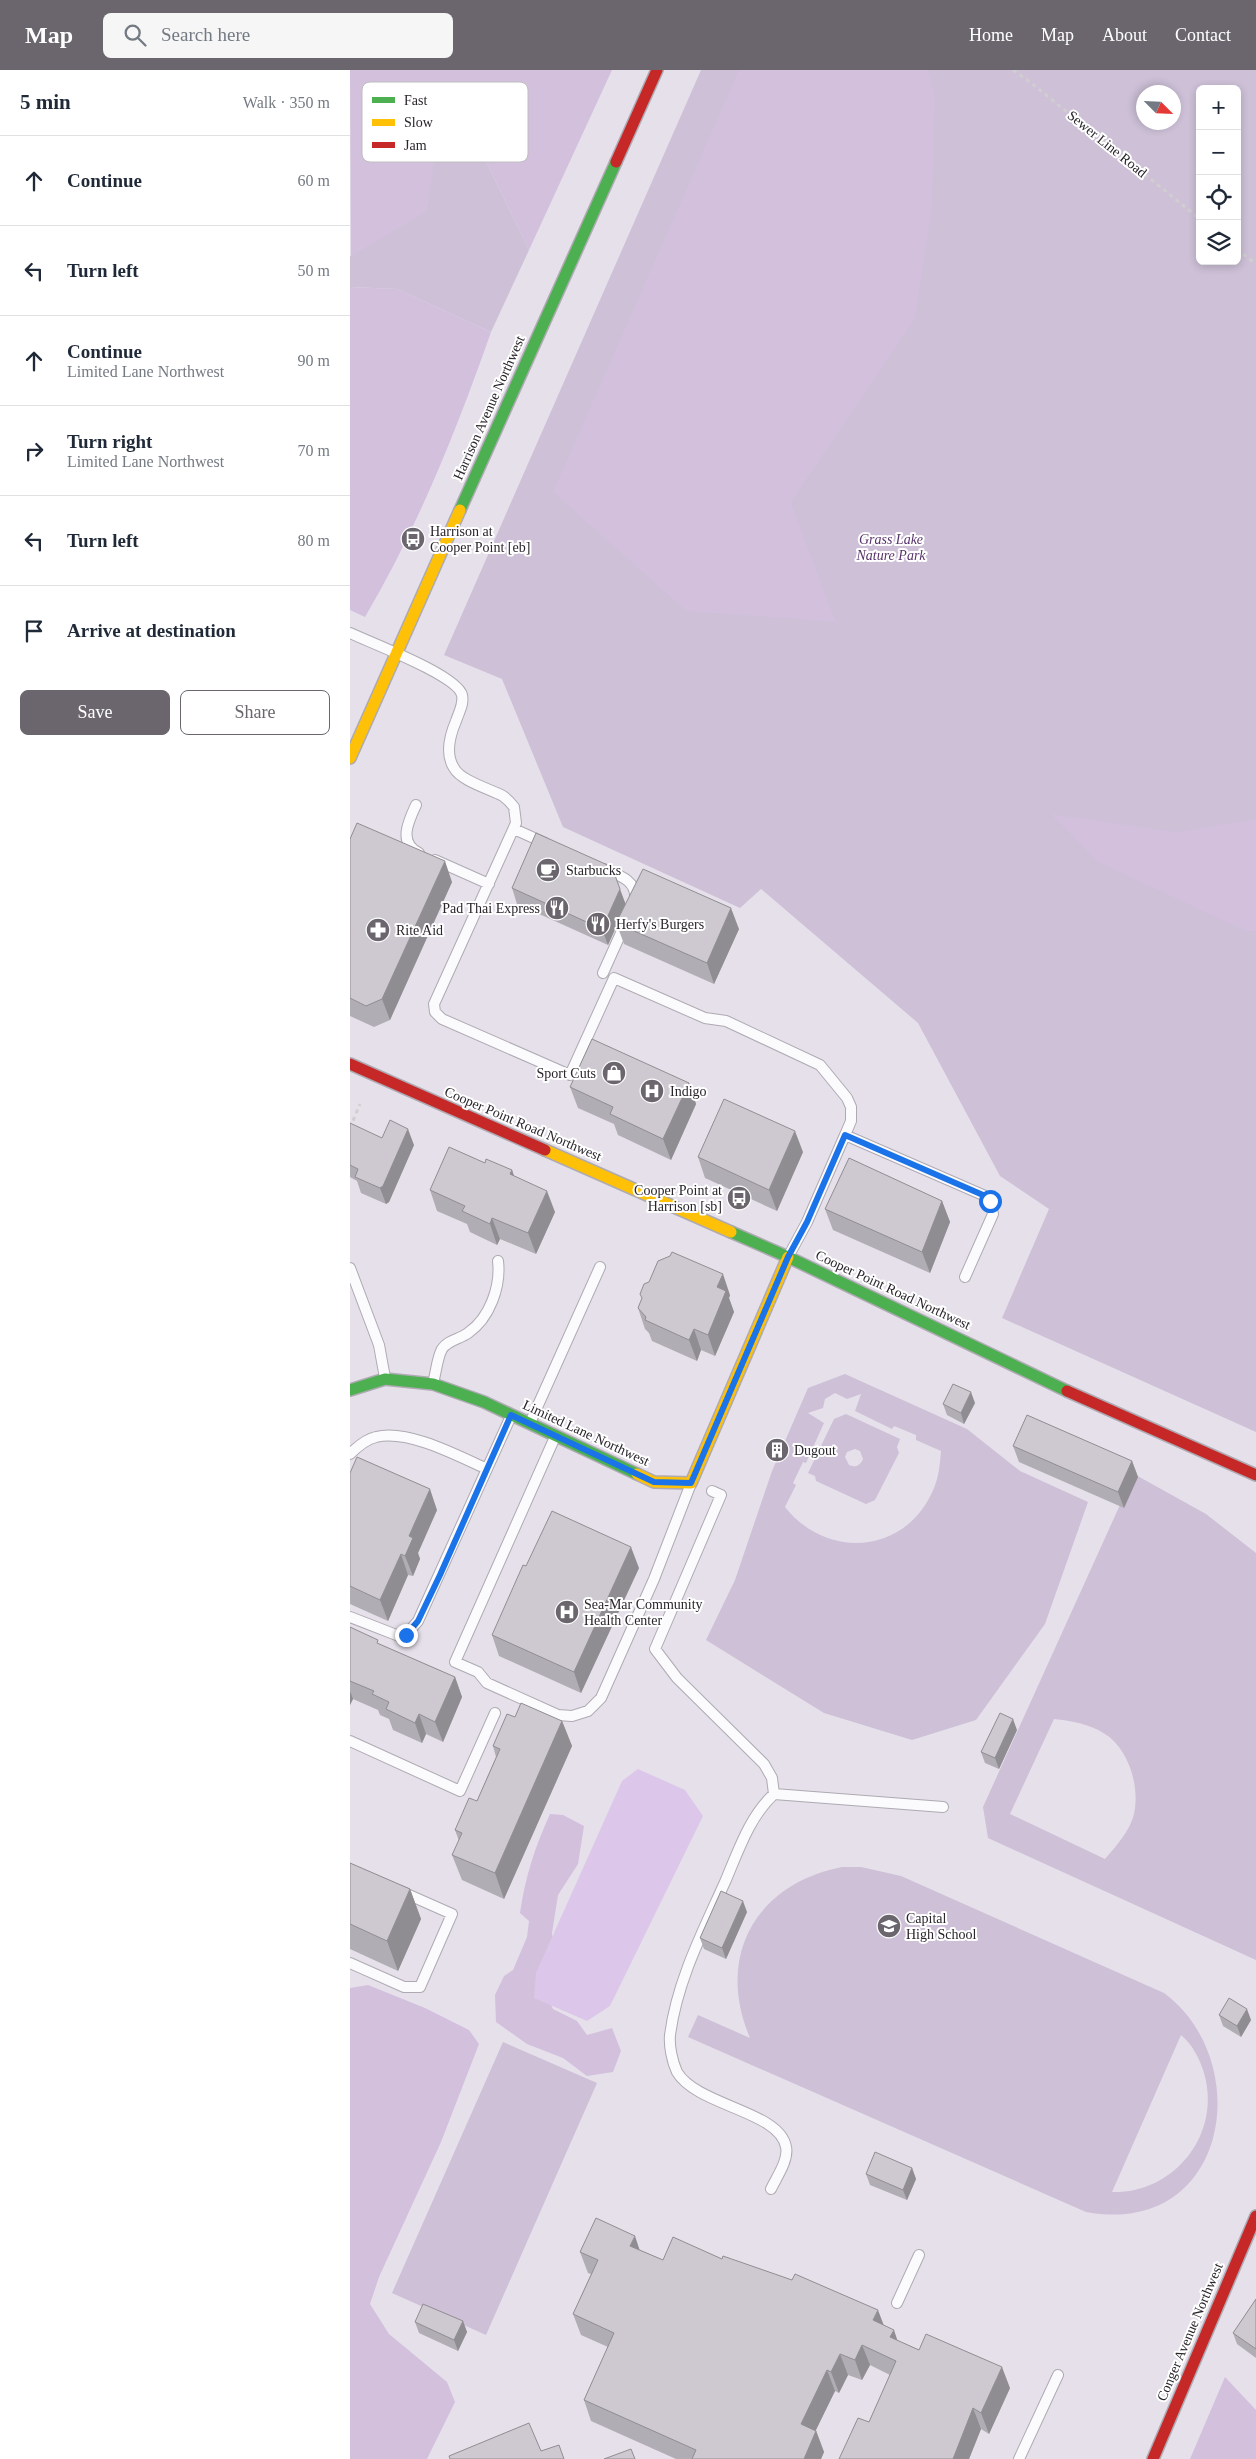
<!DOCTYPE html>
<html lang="en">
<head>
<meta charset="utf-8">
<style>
  body { margin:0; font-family:"Times New Roman",serif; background:#f6f6f7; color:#1f2937 }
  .controls { position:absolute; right:15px; top:15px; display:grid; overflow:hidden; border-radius:8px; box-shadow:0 2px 8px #0003 }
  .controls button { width:45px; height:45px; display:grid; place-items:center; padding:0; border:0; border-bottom:1px solid #e0e1e3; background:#fff; color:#1f2937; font:25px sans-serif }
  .compass { position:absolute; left:786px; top:15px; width:45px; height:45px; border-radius:50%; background:#fff; box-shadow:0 2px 8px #0003; rotate:114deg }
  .stop { position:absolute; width:15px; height:15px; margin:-11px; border:4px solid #1a73e8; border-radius:50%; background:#fff }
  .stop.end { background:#1a73e8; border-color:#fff; box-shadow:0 1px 5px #0008 }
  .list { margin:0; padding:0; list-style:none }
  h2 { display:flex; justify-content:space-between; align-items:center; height:65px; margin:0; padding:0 20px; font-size:21px }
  h2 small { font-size:16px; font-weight:400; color:#747a83 }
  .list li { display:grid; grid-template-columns:32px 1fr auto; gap:15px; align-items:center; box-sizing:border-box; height:90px; padding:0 20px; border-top:1px solid #e0e1e3 }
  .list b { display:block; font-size:19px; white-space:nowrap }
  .list p { margin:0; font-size:16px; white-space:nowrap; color:#747a83 }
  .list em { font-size:16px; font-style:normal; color:#747a83 }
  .actions { display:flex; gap:10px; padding:15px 20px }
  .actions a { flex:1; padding:11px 0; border:1px solid #6b666e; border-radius:8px; text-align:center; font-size:18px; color:#6b666e }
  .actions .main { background:#6b666e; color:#fff }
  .icon { flex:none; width:28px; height:28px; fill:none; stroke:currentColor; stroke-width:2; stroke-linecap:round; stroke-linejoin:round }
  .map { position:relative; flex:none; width:906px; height:2389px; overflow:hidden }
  header { display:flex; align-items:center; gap:30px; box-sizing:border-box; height:70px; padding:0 25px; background:#6b666e; color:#fff }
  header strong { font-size:24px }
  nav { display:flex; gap:28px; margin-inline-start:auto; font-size:18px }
  .search { width:350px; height:45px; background:#f6f6f7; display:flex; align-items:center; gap:12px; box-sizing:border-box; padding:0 18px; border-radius:8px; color:#747a83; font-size:19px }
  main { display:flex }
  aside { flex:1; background:#fff }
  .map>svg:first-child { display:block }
</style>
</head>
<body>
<header>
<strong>Map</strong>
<div class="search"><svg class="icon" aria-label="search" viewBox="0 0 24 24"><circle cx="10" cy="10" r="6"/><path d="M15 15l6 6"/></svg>Search here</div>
<nav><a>Home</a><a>Map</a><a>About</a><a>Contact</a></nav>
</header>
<main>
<aside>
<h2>5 min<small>Walk · 350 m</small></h2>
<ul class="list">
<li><svg class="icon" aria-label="ahead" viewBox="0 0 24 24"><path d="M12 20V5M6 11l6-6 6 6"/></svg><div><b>Continue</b></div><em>60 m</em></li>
<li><svg class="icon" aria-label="left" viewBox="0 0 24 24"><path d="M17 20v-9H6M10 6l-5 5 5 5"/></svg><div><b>Turn left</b></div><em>50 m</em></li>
<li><svg class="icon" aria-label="ahead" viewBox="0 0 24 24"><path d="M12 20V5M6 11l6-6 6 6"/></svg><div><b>Continue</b><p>Limited Lane Northwest</p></div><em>90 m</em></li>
<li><svg class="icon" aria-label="right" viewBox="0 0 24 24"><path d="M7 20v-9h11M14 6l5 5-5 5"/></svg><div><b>Turn right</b><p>Limited Lane Northwest</p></div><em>70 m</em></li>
<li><svg class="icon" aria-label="left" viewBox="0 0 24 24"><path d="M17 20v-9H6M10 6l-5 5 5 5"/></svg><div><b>Turn left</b></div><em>80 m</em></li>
<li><svg class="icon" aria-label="arrive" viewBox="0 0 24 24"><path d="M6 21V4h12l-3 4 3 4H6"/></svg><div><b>Arrive at destination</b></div></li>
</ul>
<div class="actions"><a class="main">Save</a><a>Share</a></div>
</aside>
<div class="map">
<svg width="906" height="2389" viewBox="0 0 906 2389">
  <rect width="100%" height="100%" fill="#e6e0eb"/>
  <path fill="#cdc0d7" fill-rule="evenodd" d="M351,0H906V1362L652,1248L699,1139L650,1106L568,953L411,819L390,838L213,757L152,609L94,585ZM850,19H887V191H850ZM794,22H824V52H794Z
    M128,75L179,180L141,262L47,219L0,217V186L76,141L86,76Z
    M495,1304L617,1359L670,1401L738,1432L695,1554L626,1650L562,1670L474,1643L356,1570L385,1510L422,1401L458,1318ZM485,1323L497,1329L511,1324L505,1341L542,1359L544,1356L566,1365V1370L591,1381C590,1393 589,1406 584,1418C557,1484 478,1491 435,1437L446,1415L443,1413L453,1392L456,1393L474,1353L458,1343L473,1338L475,1329Z
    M496,1344L550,1369L547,1377L549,1383L525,1430L516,1434L466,1411L465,1406L458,1403L484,1349ZM505,1379L510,1381L513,1389C510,1396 505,1398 499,1395L495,1387L497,1382Z
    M784,1404L856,1444L906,1483V1890L638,1768L633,1737ZM704,1649C722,1651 740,1654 755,1664C779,1679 790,1717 784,1744C780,1761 766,1776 755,1789L660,1744Z
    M492,1797H511L551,1806L814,1923C906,1991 879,2168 736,2142L338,1967L348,1945L400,1968C365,1886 406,1814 492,1797ZM831,1965C842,1974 850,1989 854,2003C872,2064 824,2124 762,2122Z
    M153,1972L247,2013L136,2265L42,2223Z"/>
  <path fill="#d2c0dd" d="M0,0H262L179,180L128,75L87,76L76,142L1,186Z
    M389,0H578L585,26L582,137L565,249L441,432L486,552L336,541L203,422Z
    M0,217L47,219L141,262C107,359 68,457 15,547L0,540Z
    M701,744L826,762L906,749V861H896L748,792Z
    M200,1744L213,1745L234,1756L228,1794L208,1825L202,1863L205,1896L193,1917L203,1939L227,1951L237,1965L262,1958L271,1981L263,2002L237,2006L213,1988L177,1974L146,1952L145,1925L154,1906L163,1900L177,1867L179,1851L170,1843C175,1807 185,1777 200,1744Z
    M18,1915L75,1938L119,1960L129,1974L91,2072L29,2207L20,2234L39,2264L97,2312L105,2332L77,2389H0V1918Z
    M875,2307L906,2340V2389H840Z"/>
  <path fill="#dcc7ea" d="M288,1699L335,1720L353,1746L260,1936L237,1951L184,1928L186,1903L272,1711Z"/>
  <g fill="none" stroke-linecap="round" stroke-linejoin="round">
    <g stroke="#aeaab2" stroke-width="12">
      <path id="lane" d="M0,563C21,573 107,605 112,625C114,634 109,642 106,651C100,665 95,684 104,698C111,711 140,719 153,726C157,729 161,733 164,737L166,753L84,934L85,942L92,949L220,1005L264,908L355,948L376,951L470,995L497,1028L501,1037V1051L495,1065
        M66,735C58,752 48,773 69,783
        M164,759L195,773
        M85,790L139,814
        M254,799C268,805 287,810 285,829
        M253,903L275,854
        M438,1187L457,1152L495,1065L633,1125L640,1131L643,1144L615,1207
        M0,1198L29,1275L35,1308
        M83,1313C86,1303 87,1288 92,1279C98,1270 110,1269 118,1263C140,1248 151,1216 148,1191
        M180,1353L250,1197
        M205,1367L105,1592L128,1602L137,1613L208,1645L222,1646L238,1641L251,1628L304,1509L340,1416
        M0,1384C6,1378 17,1369 26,1367C58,1359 108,1386 137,1399
        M362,1421L371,1425L305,1579L327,1608L414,1694L422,1708L424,1724
        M0,1547L49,1566L56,1565L68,1551L161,1346
        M0,1671L110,1721L145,1643
        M0,1893L54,1917H70L102,1844L50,1821
        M421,2119C426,2108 439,2090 436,2077C430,2041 347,2036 327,2002C322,1991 319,1976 320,1965C327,1911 353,1861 375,1812C388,1782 399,1747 424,1724L593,1737
        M547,2233L569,2185
        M669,2389L708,2305"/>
    </g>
    <g stroke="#aeaab2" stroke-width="14">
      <path id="fast" d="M110,440L266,92
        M381,1162L438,1187L717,1321
        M0,1320L35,1309L83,1314L134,1332L287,1404"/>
    </g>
    <g stroke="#aeaab2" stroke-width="14">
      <path id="slow" d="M0,688L110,440
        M195,1080L381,1162
        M287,1404L304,1412L341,1413L438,1187"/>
    </g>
    <g stroke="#aeaab2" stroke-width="14">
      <path id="jam" d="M266,92L307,0
        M0,994L195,1080
        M717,1321L906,1405
        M803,2389L906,2146"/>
    </g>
    <path stroke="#d0ced1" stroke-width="3" stroke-dasharray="4 4" stroke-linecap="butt" d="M663,0L680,12L850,149
      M887,179L906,194
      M0,1058L10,1034"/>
    <use href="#lane" stroke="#fbfafc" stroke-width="10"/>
    <use href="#fast" stroke="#4caf50" stroke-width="11"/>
    <use href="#slow" stroke="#ffc107" stroke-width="11"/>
    <use href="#jam" stroke="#c62828" stroke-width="11"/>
  </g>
  <path fill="#b1adb4" d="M0,769L102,812L40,950L24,957L0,946Z
    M162,818L275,834L389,859L364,914L274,874L267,855L258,875L167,834Z
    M339,1013L346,1034L321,1090L268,1065L264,1054L228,1038L220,1017Z
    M0,1055L32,1068L64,1075L39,1132L36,1134L11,1123L7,1111L0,1107Z
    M453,1082L427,1141L355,1108L348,1087Z
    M162,1100L164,1106L205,1142L186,1184L150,1169L147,1175L120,1162L117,1154L87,1141L80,1120Z
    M592,1131L600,1152L580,1203L483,1160L475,1139Z
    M380,1225L379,1228L384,1242L365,1286L351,1280L347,1291L302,1271L299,1263L295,1259L288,1238Z
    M625,1333L614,1354L597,1345L593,1334Z
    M663,1376L782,1391L788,1407L774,1438L669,1392Z
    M0,1403L87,1440L68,1483L70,1489L63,1506L58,1505L38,1551L0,1534Z
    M176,1496L289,1498L231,1623L149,1586L142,1565Z
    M0,1557L29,1574L105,1607L112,1627L93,1672L76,1664L72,1673L43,1660L39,1649L30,1645L28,1640L3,1629L0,1635Z
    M165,1647L212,1651L222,1676L154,1829L112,1810L102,1785L109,1771L105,1760L127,1731L146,1687L143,1676Z
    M667,1660L649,1699L635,1693L631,1682Z
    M0,1793L60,1819L71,1849L48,1901L0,1879Z
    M397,1842L376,1889L354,1879L350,1868Z
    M869,1945L901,1950L891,1967L873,1956Z
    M562,2098L566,2109L557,2130L520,2115L516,2104Z
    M290,2180L313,2190L372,2189L533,2255L547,2270L569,2280L660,2318L639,2364L631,2359L619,2389H489L519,2352L540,2305L520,2295L512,2310L498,2305L489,2323L485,2321L466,2360L474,2382L471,2389H326L241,2351L234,2330L258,2277L231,2265L223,2244L241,2204L238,2203L230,2182Z
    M906,2229V2288L887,2274L883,2263Z
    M113,2251L117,2262L108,2281L69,2263L65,2252Z"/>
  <path fill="#908d92" d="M95,791L102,812L40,950L32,929Z
    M270,819L276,835L266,853L267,855L258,875L252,859Z
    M381,838L389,859L364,914L357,893Z
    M339,1013L346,1034L321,1090L313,1069Z
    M58,1059L64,1075L39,1132L36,1134L30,1118Z
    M445,1061L453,1082L427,1141L419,1120Z
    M162,1100L169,1121L160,1104Z
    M197,1121L205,1142L186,1184L178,1163Z
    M592,1131L600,1152L580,1203L572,1182Z
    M142,1148L150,1169L147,1175L140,1154Z
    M373,1204L380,1225L379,1228L384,1242L365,1286L358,1265L367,1217Z
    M344,1259L351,1280L347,1291L339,1270Z
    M621,1322L625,1333L614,1354L611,1343Z
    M782,1391L788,1407L774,1438L768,1422Z
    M80,1419L87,1440L68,1483L70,1489L63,1506L55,1486L59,1466Z
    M281,1477L289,1498L231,1623L224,1602Z
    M51,1484L58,1505L38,1551L30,1530Z
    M105,1607L112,1627L93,1672L85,1652Z
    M0,1621L3,1629L0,1635Z
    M69,1644L76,1664L72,1673L65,1653Z
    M663,1649L667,1660L649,1699L645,1688Z
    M212,1651L222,1676L154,1829L145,1803Z
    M60,1819L71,1849L48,1901L37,1871Z
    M393,1831L397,1842L376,1889L372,1878Z
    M897,1939L901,1950L891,1967L887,1956Z
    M562,2098L566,2109L557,2130L553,2120Z
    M285,2166L292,2187L280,2176Z
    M528,2240L536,2261L523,2250Z
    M113,2251L117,2262L108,2281L104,2270Z
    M544,2260L551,2281L540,2267Z
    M512,2275L520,2295L512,2310L505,2290Z
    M490,2284L498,2305L489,2323L481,2302Z
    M652,2297L660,2318L639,2364L631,2343Z
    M477,2300L485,2321L459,2374L451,2354Z
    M623,2338L631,2359L619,2389H603Z
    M466,2361L474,2382L471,2389H454Z"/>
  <path fill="#cec9d1" stroke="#908d92" d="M7,753L95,791L32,929L16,936L0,928V769Z
    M186,763L262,797L270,819L252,859L162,818Z
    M293,799L381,838L357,893L266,853Z
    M242,969L339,1013L313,1069L260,1044L263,1037L220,1017Z
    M374,1029L445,1061L419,1120L348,1087Z
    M40,1050L58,1059L33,1116L30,1118L5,1107L8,1099L0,1095V1053L32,1068Z
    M99,1077L135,1093L136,1089L162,1100L160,1104L197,1121L178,1163L142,1148L140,1154L112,1141L115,1136L80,1120Z
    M499,1088L592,1131L572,1182L475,1139Z
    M322,1182L373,1204L367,1217L376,1221L358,1265L344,1259L339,1270L295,1250L296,1247L288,1238L292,1228L290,1224L294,1214L299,1212L308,1191L320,1186Z
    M603,1314L621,1322L611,1343L593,1334Z
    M677,1345L782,1391L768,1422L663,1376Z
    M7,1387L80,1419L59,1466L63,1468L55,1486L51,1484L30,1530L0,1516V1403Z
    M202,1441L281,1477L224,1602L142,1565L173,1495L176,1496Z
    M0,1557L28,1570L27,1573L105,1607L85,1652L69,1644L65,1653L36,1639L39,1632L22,1624L24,1621L0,1611Z
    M171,1633L212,1651L145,1803L102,1785L112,1763L105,1760L119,1728L127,1731L150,1679L143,1676L157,1644L165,1647Z
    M650,1643L663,1649L645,1688L631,1682Z
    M0,1793L60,1819L37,1871L0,1854Z
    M371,1821L393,1831L372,1878L350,1868Z
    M879,1928L897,1939L887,1956L869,1945Z
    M525,2082L562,2098L553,2120L516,2104Z
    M246,2148L285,2166L280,2176L313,2190L323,2167L372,2189L373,2186L442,2210L445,2204L528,2240L523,2250L544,2260L540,2267L569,2280L576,2264L652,2297L631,2343L623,2338L603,2389H489L508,2348L519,2352L546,2291L512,2275L505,2290L490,2284L481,2302L477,2300L451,2354L466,2361L454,2389H342L346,2380L234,2330L264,2263L223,2244L248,2190L230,2182Z
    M906,2229V2279L883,2263Z
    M73,2234L113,2251L104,2270L65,2252Z
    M179,2353L191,2381L209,2375L214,2389H100L99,2386Z
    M281,2379L285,2389H254Z"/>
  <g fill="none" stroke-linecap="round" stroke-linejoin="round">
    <path stroke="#1a73e8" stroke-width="6" d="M56,1565L68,1551L90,1505L161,1345L304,1412L341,1413L438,1187L457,1152L495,1065L633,1125L640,1131"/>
  </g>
  <defs>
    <g id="bus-disc" transform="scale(1.25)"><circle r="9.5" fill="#6b666e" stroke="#fff"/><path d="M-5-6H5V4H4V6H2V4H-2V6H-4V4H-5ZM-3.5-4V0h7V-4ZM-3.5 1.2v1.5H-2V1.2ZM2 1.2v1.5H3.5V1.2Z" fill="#fff"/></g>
    <g id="cafe-disc" transform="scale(1.25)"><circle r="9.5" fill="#6b666e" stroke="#fff"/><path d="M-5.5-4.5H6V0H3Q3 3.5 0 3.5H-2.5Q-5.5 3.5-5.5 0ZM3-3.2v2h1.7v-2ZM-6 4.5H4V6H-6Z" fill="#fff"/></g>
    <g id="restaurant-disc" transform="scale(1.25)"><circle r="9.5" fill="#6b666e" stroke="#fff"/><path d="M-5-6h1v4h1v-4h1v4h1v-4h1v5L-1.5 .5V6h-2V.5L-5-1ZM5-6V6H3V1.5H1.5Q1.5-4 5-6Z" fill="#fff"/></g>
    <g id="pharmacy-disc" transform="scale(1.25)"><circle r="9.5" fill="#6b666e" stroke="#fff"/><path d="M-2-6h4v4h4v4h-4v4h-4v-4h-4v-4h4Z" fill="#fff"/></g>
    <g id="shop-disc" transform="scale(1.25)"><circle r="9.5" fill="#6b666e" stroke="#fff"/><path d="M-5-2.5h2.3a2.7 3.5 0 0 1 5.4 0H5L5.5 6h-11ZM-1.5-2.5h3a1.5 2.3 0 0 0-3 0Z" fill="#fff"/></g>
    <g id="hospital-disc" transform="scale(1.25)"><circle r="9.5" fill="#6b666e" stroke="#fff"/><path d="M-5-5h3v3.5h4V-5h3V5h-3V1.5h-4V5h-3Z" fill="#fff"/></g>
    <g id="building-disc" transform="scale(1.25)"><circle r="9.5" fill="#6b666e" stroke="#fff"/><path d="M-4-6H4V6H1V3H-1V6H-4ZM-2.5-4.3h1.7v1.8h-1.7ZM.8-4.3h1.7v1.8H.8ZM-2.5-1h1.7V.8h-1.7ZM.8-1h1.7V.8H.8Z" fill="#fff"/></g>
    <g id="school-disc" transform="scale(1.25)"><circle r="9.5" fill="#6b666e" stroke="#fff"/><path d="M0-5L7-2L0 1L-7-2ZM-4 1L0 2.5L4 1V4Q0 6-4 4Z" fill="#fff"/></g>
  </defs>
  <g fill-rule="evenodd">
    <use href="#bus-disc" x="63" y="469"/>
    <use href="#cafe-disc" x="198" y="800"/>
    <use href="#restaurant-disc" x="207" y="838"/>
    <use href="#restaurant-disc" x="248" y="854"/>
    <use href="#pharmacy-disc" x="28" y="860"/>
    <use href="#shop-disc" x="264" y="1003"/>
    <use href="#hospital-disc" x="302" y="1021"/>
    <use href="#bus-disc" x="389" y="1128"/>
    <use href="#building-disc" x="427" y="1380"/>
    <use href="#hospital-disc" x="217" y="1542"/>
    <use href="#school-disc" x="539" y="1856"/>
  </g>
  <g text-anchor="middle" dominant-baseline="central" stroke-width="4" stroke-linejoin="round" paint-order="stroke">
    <g font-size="14" fill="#29252b" stroke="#fff">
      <text transform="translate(757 74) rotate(39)">Sewer Line Road</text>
      <text transform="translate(139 338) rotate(-66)">Harrison Avenue Northwest</text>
      <text transform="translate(173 1054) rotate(23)">Cooper Point Road Northwest</text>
      <text transform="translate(543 1220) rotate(25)">Cooper Point Road Northwest</text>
      <text transform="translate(236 1363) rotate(25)">Limited Lane Northwest</text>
      <text transform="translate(840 2262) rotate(-67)">Conger Avenue Northwest</text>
    </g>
    <g font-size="14" fill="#29252b" stroke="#fff" text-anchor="start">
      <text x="80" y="461">Harrison at<tspan x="80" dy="16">Cooper Point [eb]</tspan></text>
      <text x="216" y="800">Starbucks</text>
      <text x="190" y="838" text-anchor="end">Pad Thai Express</text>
      <text x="266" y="854">Herfy's Burgers</text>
      <text x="46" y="860">Rite Aid</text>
      <text x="246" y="1003" text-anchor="end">Sport Cuts</text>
      <text x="320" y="1021">Indigo</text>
      <text x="372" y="1120" text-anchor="end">Cooper Point at<tspan x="372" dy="16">Harrison [sb]</tspan></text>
      <text x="444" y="1380">Dugout</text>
      <text x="234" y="1534">Sea-Mar Community<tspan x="234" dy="16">Health Center</tspan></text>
      <text x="556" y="1848">Capital<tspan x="556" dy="16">High School</tspan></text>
    </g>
    <g font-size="14" font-style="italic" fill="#57336a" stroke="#fff">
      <text x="541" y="469">Grass Lake<tspan x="541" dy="16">Nature Park</tspan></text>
    </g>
  </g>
  <rect x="12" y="12" width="166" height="80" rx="8" fill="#fff" stroke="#bfbebf" stroke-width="1"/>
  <rect x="22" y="27" width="23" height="6" fill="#4caf50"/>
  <rect x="22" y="49" width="23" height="7" fill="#ffc107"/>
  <rect x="22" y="72" width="23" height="6" fill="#c62828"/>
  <g font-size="14" fill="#29252b">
    <text x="54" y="35">Fast</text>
    <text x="54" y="57">Slow</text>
    <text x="54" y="80">Jam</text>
  </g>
</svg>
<div class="controls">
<button>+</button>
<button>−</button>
<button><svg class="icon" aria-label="locate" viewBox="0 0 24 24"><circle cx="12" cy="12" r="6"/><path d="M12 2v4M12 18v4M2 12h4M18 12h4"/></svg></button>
<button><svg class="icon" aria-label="layers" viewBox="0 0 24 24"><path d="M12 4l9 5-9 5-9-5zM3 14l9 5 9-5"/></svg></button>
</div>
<svg class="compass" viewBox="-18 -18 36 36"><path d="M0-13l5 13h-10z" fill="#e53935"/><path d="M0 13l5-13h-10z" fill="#747a83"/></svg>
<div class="stop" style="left:640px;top:1131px"></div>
<div class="stop end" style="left:56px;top:1565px"></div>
</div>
</main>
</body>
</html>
